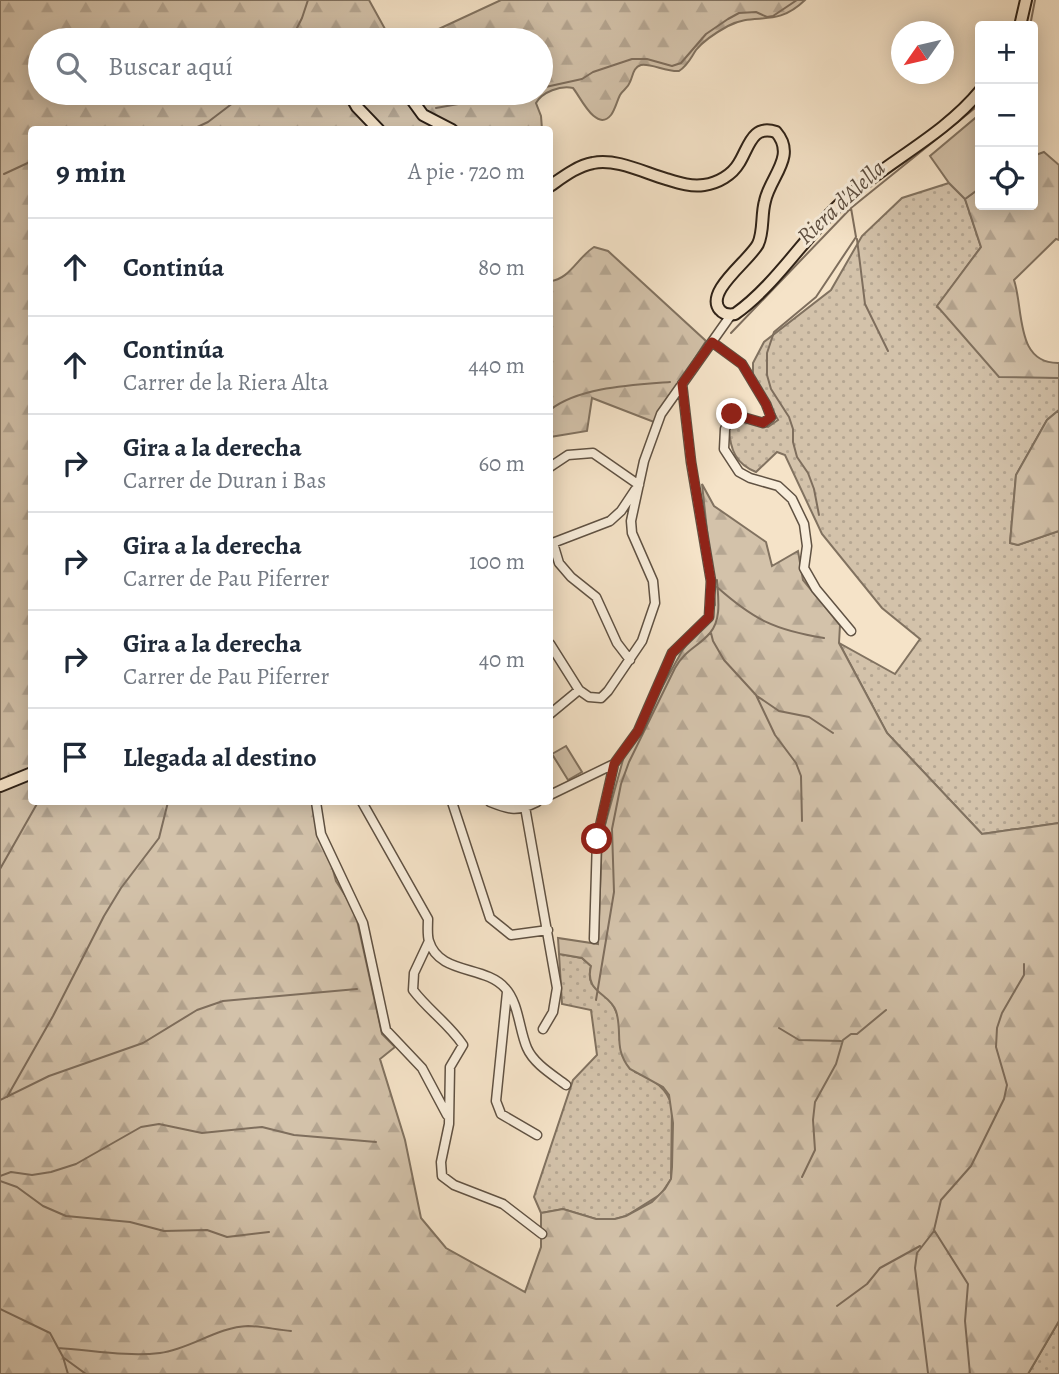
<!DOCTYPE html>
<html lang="es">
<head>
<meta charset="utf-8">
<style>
  body { margin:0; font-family:Alegreya,serif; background:#f6f6f7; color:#1f2937 }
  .controls { position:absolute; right:21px; top:21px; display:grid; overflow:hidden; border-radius:7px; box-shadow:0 4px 18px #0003 }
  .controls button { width:63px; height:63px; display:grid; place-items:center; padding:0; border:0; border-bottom:2px solid #e0e1e3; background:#fff; color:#1f2937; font:35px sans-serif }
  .compass { position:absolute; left:891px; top:21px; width:63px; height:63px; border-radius:50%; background:#fff; box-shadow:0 4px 18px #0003; rotate:236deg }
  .stop { position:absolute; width:21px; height:21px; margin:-16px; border:5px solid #8f2418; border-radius:50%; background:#fff }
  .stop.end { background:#8f2418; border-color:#fff; box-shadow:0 2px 7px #0008 }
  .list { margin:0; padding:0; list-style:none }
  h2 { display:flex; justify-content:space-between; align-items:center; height:91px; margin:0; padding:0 28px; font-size:30px }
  h2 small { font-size:23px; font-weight:400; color:#747a83 }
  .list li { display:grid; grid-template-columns:46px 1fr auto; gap:21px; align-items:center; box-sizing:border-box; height:98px; padding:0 28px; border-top:2px solid #e0e1e3 }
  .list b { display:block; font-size:26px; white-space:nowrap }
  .list p { margin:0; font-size:23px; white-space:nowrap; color:#747a83 }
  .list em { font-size:23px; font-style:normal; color:#747a83 }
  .icon { flex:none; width:38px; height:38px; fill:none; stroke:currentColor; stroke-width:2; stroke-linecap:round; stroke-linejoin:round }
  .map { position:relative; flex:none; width:1059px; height:1374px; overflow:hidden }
  .search { position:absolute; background:#fff; box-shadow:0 4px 18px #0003; left:28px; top:28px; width:525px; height:77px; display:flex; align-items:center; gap:18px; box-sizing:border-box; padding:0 24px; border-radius:38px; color:#747a83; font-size:26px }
  .panel { position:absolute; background:#fff; box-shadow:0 4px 18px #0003; left:28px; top:126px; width:525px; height:679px; border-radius:7px }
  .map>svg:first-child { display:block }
</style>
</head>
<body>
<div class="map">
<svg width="1059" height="1374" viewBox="0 0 1059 1374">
  <defs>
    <pattern id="grass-dots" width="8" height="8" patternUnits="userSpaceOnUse" patternTransform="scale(1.75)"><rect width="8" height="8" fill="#d3c2aa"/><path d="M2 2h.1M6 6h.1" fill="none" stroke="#b5a692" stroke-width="1.8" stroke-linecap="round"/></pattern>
    <pattern id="forest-firs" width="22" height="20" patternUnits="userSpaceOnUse" patternTransform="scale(1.75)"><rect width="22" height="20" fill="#d3c2aa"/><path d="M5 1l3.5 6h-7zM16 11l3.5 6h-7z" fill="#b5a692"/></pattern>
  </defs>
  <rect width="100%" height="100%" fill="#f5e3c8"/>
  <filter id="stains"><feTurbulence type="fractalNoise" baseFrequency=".00286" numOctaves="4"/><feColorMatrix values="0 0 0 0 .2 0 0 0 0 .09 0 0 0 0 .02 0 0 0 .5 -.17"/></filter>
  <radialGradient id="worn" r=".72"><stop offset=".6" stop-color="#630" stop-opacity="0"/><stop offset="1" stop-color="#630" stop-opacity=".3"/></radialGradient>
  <path fill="url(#grass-dots)" stroke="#817260" stroke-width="2" d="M949,183L965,199L981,247L937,307L1032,376L1059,378V410L1047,420L1016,475L1010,543L1018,545L1059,531V823L982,834L887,733L839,643L895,674L920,639L882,608L822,534L785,455L777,452L756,472C736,464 730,450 729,428L736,420L768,427L778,420L753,377V363L764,342L831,290L862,236L902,198Z
    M559,954L582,958L591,966C585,988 601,990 611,1002C620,1013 630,1057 635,1072C653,1078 667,1088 672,1106L671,1179L661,1194L626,1216L615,1219H596L563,1209L541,1213L534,1197L573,1080L597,1055L591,1010L562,1004Z
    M1059,1321V1374H1028Z"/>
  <path fill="url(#forest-firs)" stroke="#817260" stroke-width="2" d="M0,0H369L385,29L396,40H40V93H541V40H415L501,0H805C775,29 756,11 728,26C717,32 704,40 696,50C690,59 688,65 679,71C667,72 650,63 641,65C633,67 633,76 630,82C628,88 623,90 620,95C617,101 615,110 611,115C596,133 580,96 573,88C561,85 542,92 536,103L541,116L542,129L32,130V802H314L317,836L330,859L336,881L355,911L382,1034L395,1047L380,1059L405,1140L421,1218L446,1248L525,1292L541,1247V1213L563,1209L596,1219H615L626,1216L652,1202L665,1189L671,1179L672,1167L673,1123L669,1095L663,1087L630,1069C613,1048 623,1033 616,1011C610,993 584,993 591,966L582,958L559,954L558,938L598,944L602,836L624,756L682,651L715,605L702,484L714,506L766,542L772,566L798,551L803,580L840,625L839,643L887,733L982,834L1059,823V1321L1028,1374H0Z
    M1044,152L1059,165V240L1056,239L1014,280C1024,310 1015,364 1059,363V378L999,377L937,306L981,247L965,199L980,188V205H1033V156Z
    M594,247L608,251L706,341L654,422L592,398L587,431L550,437V281C569,280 578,257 594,247Z
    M1059,410V531L1018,545L1010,543L1016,475L1047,420Z"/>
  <path fill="#d3c2aa" stroke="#817260" stroke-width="2" d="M980,114V188L965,199L949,183L930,156Z
    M566,746L582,772L568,780L552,754Z"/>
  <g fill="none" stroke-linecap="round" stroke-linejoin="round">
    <path stroke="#7e6e5d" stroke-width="2" d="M1030,26L1035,0
      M291,40L302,18L308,0
      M541,88L582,79L593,72L632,59H647L672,66L681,63L706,34L728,19L739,13L756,12L767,17L773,16L797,0
      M436,108L520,93
      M191,130L208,122L246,93
      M4,174L32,161
      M857,239L865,304L888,351
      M731,333L851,208L980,104
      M550,410C579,387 633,385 670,382
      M819,515L814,489L808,473L797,457L793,442V429L789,417L771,389L767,375V353L774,332L816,297L856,237L851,208
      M717,587C754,620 775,630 824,638
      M711,633L713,641L724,660L756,695L775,735L796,763L801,776L802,821
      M757,696L779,711L809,717L833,733
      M0,869L38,802
      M596,1000L614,892L612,829L621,784L629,762L675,668C685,650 698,647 710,633C722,619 718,597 717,580
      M779,1028L799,1040L841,1041
      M7,1097L53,1016L104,916L121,888L159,838L168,802
      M0,1100L49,1076L143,1043L197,1010L223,1001L357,989
      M0,1176L11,1172L32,1175L51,1172L76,1164L141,1127L159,1124L202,1133L262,1127L294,1135L376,1142
      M802,1177L815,1150L813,1120L815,1102L836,1064L843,1040L851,1034H857L886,1010
      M0,1181L17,1187L43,1206L66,1216L130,1222L164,1231L207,1230L227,1237L269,1232
      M837,1306L867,1284L880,1268L920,1246
      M0,1309L50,1333L63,1357L68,1374
      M58,1348C91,1350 127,1357 160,1353C191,1349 217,1327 248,1326C262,1326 277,1330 291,1331
      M64,1358L86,1374
      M928,1373L915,1268L917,1253L934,1231
      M970,1374L965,1321L968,1284L934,1230L941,1200L971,1166L1004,1099L1007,1085L996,1047L997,1028L1002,1013L1024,975V964"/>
    <g stroke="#605243" stroke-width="11">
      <path id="minor" d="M712,342L742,364L766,404L771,417L763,423L732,414L725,429L724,449L739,472L750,478L778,486L792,499L804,524L807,546L804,568L816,589L851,631
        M550,467L568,455L593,453L639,485
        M553,543L559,563L571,577L596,597L617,643L630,660
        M550,544L610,521L621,511L635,490
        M550,644L579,690L589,697L601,698L608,691L642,641L655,603L653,581L632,533L631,521L644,461L661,414L731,315
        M550,714L579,690
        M550,795L614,764L638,731L672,653L709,617L711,581L691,462L682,384
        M316,802L321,834L363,923L386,1030L422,1068L447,1115
        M362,802L428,919C428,926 427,935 429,941C439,975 485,965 505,988C519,1003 519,1030 527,1048C534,1064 553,1075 566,1085
        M452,802L490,918L511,935L548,930
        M490,802C510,810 517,812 537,802
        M525,807L557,988L553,1012L543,1029
        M594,939L597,839L614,764
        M429,941L414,973L413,990C428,1010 449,1024 463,1045L450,1067L449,1124L441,1162L442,1176L454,1185L503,1204L542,1234
        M507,992L496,1101L501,1114L537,1135"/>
    </g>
    <g stroke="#2f2217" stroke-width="14">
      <path id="major" d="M1020,26L1026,0
        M349,93L357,107L379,130
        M407,93L423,115L452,130
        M550,186C563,177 577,166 593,163C616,158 645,173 666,179C679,183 691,187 704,185C718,183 732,175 739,163C749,147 752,124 776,132C797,156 770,177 765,201C761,215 764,231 758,244C750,260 704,292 720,310C724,315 729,315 735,314C776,285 805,236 842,202C886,162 943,136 980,91
        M0,786L32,773"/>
    </g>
    <use href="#minor" stroke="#f8eddb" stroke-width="8"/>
    <use href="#major" stroke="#f5e3c8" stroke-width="10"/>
  </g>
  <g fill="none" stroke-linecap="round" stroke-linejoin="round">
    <path stroke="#8f2418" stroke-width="9" d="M597,839L614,764L638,731L672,653L709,617L711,581L691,461L682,384L712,342L742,364L766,404L771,417L763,423L732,414"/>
  </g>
  <g text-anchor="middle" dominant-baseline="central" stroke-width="6" stroke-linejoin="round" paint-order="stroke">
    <g font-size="23" font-style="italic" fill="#5d4e40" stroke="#f8eddb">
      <text transform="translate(841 202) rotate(-43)">Riera d'Alella</text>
    </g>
  </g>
  <rect width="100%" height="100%" filter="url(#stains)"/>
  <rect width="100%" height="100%" fill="url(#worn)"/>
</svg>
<div class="controls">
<button>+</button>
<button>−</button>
<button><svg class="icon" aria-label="locate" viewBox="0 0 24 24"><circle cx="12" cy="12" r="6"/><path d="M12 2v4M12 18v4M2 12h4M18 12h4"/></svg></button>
</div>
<svg class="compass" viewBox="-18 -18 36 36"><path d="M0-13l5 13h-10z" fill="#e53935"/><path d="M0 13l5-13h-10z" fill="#747a83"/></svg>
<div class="stop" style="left:597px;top:839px"></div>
<div class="stop end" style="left:732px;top:414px"></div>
<div class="search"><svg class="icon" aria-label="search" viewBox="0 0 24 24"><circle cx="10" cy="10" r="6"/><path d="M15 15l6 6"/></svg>Buscar aquí</div>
<section class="panel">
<h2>9 min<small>A pie · 720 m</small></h2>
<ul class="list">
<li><svg class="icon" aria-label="ahead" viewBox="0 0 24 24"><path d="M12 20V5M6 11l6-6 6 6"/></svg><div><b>Continúa</b></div><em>80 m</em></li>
<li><svg class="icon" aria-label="ahead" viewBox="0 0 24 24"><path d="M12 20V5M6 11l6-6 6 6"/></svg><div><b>Continúa</b><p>Carrer de la Riera Alta</p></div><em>440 m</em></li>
<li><svg class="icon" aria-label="right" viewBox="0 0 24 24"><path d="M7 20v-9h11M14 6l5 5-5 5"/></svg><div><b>Gira a la derecha</b><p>Carrer de Duran i Bas</p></div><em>60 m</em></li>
<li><svg class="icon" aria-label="right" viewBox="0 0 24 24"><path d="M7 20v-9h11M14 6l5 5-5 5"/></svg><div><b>Gira a la derecha</b><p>Carrer de Pau Piferrer</p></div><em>100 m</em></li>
<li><svg class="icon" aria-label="right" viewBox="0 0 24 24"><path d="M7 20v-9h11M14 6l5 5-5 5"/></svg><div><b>Gira a la derecha</b><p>Carrer de Pau Piferrer</p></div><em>40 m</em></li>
<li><svg class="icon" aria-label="arrive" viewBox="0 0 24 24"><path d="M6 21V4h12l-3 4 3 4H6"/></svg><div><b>Llegada al destino</b></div></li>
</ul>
</section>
</div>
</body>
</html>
